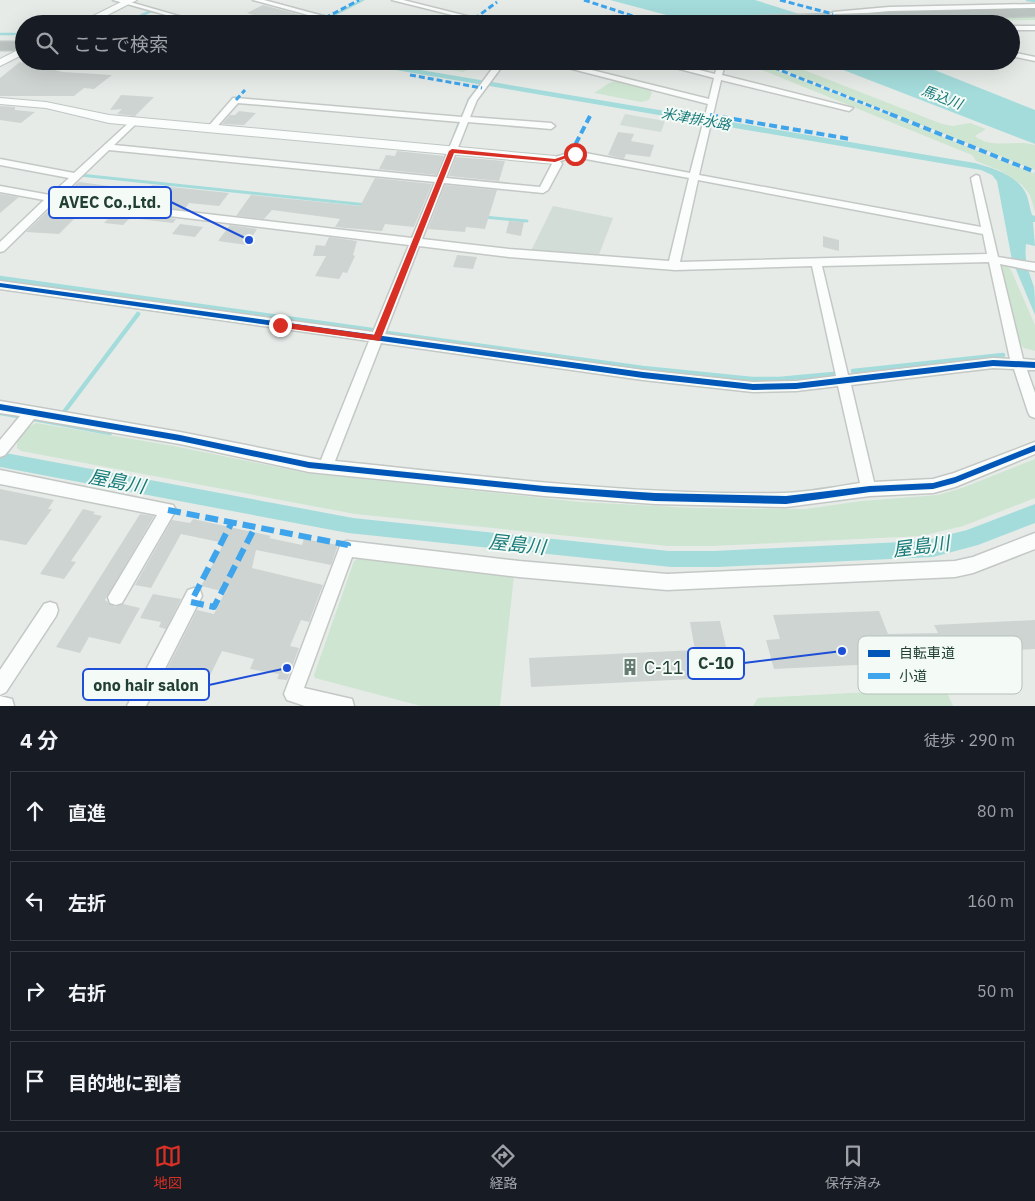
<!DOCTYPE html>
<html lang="ja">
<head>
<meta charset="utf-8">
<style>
  body { margin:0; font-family:"IBM Plex Sans","Noto Sans JP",sans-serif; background:#20242c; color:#f1f3f6 }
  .stop { position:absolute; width:15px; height:15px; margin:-11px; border:4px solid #d93025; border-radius:50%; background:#fff }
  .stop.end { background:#d93025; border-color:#fff; box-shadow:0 1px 5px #0008 }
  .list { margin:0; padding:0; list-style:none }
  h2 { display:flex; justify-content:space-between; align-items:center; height:65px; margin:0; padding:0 20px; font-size:21px }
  h2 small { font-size:16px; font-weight:400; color:#9ea1a6 }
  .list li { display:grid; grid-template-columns:32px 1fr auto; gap:15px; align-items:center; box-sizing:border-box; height:80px; margin:0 10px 10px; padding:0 10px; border:1px solid #363941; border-radius:0px }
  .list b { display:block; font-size:19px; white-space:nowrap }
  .list em { font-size:16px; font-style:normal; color:#9ea1a6 }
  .icon { flex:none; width:28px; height:28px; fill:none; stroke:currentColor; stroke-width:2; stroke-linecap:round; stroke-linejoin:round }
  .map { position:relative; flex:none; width:1035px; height:706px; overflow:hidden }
  .search { position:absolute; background:#171b24; box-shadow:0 5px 20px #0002; left:15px; right:15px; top:15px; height:55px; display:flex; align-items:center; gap:12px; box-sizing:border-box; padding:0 18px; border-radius:28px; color:#9ea1a6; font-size:19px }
  .sheet { height:425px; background:#171b24 }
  nav { display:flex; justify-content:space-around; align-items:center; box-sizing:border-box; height:70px; border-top:1px solid #363941; background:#171b24; font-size:14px; color:#9ea1a6 }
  nav a { display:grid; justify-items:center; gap:2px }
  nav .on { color:#d93025 }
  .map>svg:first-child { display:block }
</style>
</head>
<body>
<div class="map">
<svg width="1035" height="706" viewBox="0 0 1035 706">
  <rect width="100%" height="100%" fill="#e6ebe8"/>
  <path fill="#d3ddd7" d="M625,114L665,121L661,132L620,125Z
    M553,206L613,218L598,257L531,251Z"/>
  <path fill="#cee5d1" d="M1035,14V20L934,22L921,19Z
    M397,61H433L469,69L463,72Z
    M740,61H754L1035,174V212L1030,195L1022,185L1001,171L976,161L972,155Z
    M768,61H781L942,124L953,126L970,123L986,129L975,136C992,150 1015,139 1035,145V170L771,65Z
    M617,81L650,90L652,93L649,100L641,102L594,93L611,82Z
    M1002,266H1007L1011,270L1035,325V351L1024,348L1018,342Z
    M36,423L174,446L306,473L581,502L694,508L805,509L862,501L938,495L962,488L1035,459V498L963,526L921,536L713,546H668L355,514L21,451L17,448C16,437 27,427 36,423Z
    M360,558L514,575L500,706H421L315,678L314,675L354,561Z
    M945,688L953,706H753L758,698Z"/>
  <path fill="#a4dcdb" d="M610,0H755L796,13L818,24H714L674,17Z
    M343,61H367L975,163C993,168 1020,176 1027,196C1029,202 1030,209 1032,215L1035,216V222H1033L1035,246L1026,244C1024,263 1029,271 1034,287C1035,295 1035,306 1035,315L1012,260L997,181L992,175L981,170Z
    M820,61H912L1035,110V144Z
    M0,452L353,518L669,551H714L923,541L967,530L1035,504V523L978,545L933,557L718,567H671L348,533L0,467Z"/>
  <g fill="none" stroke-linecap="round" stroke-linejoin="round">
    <path stroke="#a4dcdb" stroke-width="2.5" d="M1027,0L1035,1
      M308,12L325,16
      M167,13L199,21L259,20
      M330,17L363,0
      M331,17L359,23
      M127,22L151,11
      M318,24L325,20
      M0,34H24
      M463,115L469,99L478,88"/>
    <path stroke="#a4dcdb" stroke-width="3" d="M462,118L463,114
      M455,134L460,121
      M80,175L367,205
      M484,217L527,221"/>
    <path stroke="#a4dcdb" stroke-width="4.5" d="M0,278L372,330
      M387,333L643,368L752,379H779L833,374
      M853,371L1003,355
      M64,412L138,314
      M0,413L18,416
      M34,419L110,433"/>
  </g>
  <path fill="#ced4d1" d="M263,5L308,17L296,24H282L247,13Z
    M20,62L63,72L112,75L94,89L84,88L74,96H0V78Z
    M121,95L154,97L135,116L117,114L122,109L110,110Z
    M0,106L15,107V110L35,112L21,123L0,120Z
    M239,111L256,113L244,125L222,124L230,115H235Z
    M618,132L634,134L631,141L654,145L650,157L626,154L624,159L608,155Z
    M397,151L444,156L436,175L379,169L386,155L395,156Z
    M456,157L505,161L499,181L449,176Z
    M375,178L432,184L414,227L385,224L382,231L335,227L340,219L272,210L264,219L236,216L251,195L360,206Z
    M79,182L147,191L152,185L229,193L219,206L189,203L184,210L73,197L75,185Z
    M445,185L497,190L485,229L466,227L465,232L428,229Z
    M0,194L19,197L0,213Z
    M55,204L176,219L173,223L130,218L123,225L104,223L108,219L77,216L59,234L26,232Z
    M509,221L524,222L521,236L506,233Z
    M180,224L203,227L195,237L172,234Z
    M230,225L257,229L247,245L218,241Z
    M823,236L839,240V251L823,247Z
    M329,237L357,241L353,255L355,256L347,273L343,272L339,279L315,276L326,256H313L316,245L325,246Z
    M457,255L477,257L473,269L453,267Z
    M0,489L54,500L48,509H52L26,545L0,540Z
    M83,509L95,512L93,514L102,516L71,561L76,562L64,579L40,574Z
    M140,514L154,516L105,600L115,607L123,604L140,608L120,644L89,637L80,653L56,647Z
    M193,519L271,536L269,538L302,545L304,539L338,545L331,565L256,550L252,568L323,585L309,622L301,620L290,646L299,648L287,680L277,679L279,674L250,669L254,659L222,651L202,692L161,681L197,610L214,614L225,592L201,586L224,543L181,534L151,588L135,585L172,520L190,523Z
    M153,594L181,599L166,629L159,627L161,622L140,618Z
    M879,611L888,634L938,633L934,625L1035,620V649L929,654L932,660L919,662L774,669L766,640L780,639L773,615Z
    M720,621L733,677L531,687L529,658L695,650L690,622Z"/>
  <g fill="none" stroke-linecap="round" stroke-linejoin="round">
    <path stroke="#bfc9c4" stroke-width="8" stroke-dasharray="8 4" stroke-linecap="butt" d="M901,13L926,24"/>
    <g stroke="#c3c8c5" stroke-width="3">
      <path id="street" d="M113,0H123L196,21L191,22Z
        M253,0H264L353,24H341Z
        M392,0H403L471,17L468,19Z
        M1035,4V8L889,11L837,16V18L834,20L832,19L830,14L833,12L889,7Z
        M540,17H642L649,23L643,24L640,21L403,24L406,22Z
        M1011,26H1035V30H1011Z
        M1011,52L1035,57V61L1011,56Z
        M498,61H506L477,100L470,117L551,123L555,126L551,129L468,122L446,178L540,187L552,164L550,160L552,158L575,151L690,173L708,104L541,61H555L709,99L714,78L649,61H664L715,74L718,61H726L722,75L853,108L849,111L721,80L699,175L981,227L971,178L976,175L979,176L998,257L1035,263V271L1000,264L1023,359L1035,360V370H1027L1035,393V418L1030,416L1028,412L1014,369L993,368L851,385L874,482L933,479L954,473L1035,442V454L955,487L933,493L870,496L786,507L655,504L544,496L309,472L180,444L34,419L5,455L0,457V440L20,416L0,413V401L180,432L321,460L369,341L0,289V281L373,332L409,245L54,202L4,251L0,252V242L44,200L0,192V186L50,195L69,178L0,165V159L74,173L134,118L137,119V123L114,145L437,177L460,122L238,103L214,130L207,128L233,98H236L462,117L469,100ZM109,150L435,182L412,238L60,197ZM575,157L689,178L669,261L509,249L422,239L444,183L543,193L548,190L562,164L560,161ZM698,180L983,234L987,254L680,262ZM419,246L509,257L675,270L812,266L836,376L796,381L753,382L643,370L385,334ZM989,262L1010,359L993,358L848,375L822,266ZM381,343L643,380L753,392L796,391L838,386L860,483C835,487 809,492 784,493C636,496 482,476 335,461Z
        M0,470L173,505L176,510L173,515L122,603L116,605L110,603L108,597L157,515L0,484Z
        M1035,533V549L973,573L955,577L667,590L519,577L352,557L304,688L352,699L354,706H305L287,700L284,694L339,549L341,543L347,541L519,561L667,574L955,561L973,557Z
        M194,588L200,590L202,596L146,706H127L188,590Z
        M50,602L56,604L58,610L56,616L6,692L0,695V670L44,604Z
        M0,696L12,699L14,706H0Z"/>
    </g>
    <g stroke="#bfc7c3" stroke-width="2">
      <path id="secondary" d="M125,0H137L90,24H77Z
        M24,47V54L0,66V59Z
        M0,98L46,102L109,115L555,156L561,160L555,164L109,123L46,108L0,104Z"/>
    </g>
    <g stroke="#c1cac6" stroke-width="3">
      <path id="highway" d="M1035,8V16L760,24H619L625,20Z
        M0,42H24V50H0Z"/>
    </g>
    <use href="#street" fill="#fbfcfc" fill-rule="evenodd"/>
    <use href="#secondary" fill="#fbfcfc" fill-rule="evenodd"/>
    <use href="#highway" fill="#bbc3c0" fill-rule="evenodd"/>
    <path stroke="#3ea4eb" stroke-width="3" stroke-dasharray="6 3" stroke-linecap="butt" d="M584,0L642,19
      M780,0L833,14
      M325,18L359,0
      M474,19L497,2
      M496,61L501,62
      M757,61L893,115
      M410,75L482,88
      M236,100L245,90"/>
    <path stroke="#3ea4eb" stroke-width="4" stroke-dasharray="8 4" stroke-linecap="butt" d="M890,114L1035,172
      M710,115L850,139
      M575,154L572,151L590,116"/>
    <path stroke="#3ea4eb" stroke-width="6" stroke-dasharray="13 6" stroke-linecap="butt" d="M168,510L348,545L347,549
      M194,596L232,522
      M191,602L214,607L255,527"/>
    <g stroke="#f4faf6" stroke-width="3">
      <path id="cycleway" d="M0,283L643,372L753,384L796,383L993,360L1035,362V368L993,366L796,389L753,390L643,378L0,287Z
        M0,404L180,435L309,462L544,486L655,493L786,496L870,486L933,483L955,477L1035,445V451L955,483L933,489L870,492L786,504L655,501L544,492L309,468L180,441L0,410Z"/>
    </g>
    <use href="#cycleway" fill="#0057b8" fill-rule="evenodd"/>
  </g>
  <path fill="#d93025" d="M452,149L555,159L575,152L578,154L555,162L454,153L380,341L277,327L276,325L280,322L374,335L449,151Z"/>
  <defs>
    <g id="building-bare" transform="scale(1.35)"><path d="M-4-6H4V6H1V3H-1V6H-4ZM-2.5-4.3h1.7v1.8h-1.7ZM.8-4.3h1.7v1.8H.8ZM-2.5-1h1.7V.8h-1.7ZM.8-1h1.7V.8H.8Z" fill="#667c72" stroke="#f4faf6" stroke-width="2.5" paint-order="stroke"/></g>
  </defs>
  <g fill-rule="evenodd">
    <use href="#building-bare" x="630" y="667"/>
  </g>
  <g text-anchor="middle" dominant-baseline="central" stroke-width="4" stroke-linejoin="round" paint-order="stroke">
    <g font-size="14" font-style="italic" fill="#177b7a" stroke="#f4faf6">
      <text transform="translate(942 97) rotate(21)">馬込川</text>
      <text transform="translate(696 119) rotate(10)">米津排水路</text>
    </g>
    <g font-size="18" fill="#214033" stroke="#f4faf6" text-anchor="start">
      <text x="644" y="667">C-11</text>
    </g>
    <g font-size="19" font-style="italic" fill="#177b7a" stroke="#f4faf6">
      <text transform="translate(117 481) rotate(11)">屋島川</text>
      <text transform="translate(517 544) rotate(6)">屋島川</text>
      <text transform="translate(921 546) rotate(-7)">屋島川</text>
    </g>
  </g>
  <rect x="858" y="636" width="164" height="58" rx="8" fill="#f4faf6" stroke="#b5c2bc" stroke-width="1"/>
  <rect x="868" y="650" width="22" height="7" fill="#0057b8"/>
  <rect x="868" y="673" width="22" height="6" fill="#3ea4eb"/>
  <g font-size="14" fill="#214033">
    <text x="899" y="658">自転車道</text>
    <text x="899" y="681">小道</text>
  </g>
  <path fill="none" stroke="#1d4ed8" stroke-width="2" d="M249 240L171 202M842 651L744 663M287 668L209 685"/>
  <g fill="#1d4ed8" stroke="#f4faf6" stroke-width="2">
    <circle cx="249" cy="240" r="5"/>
    <circle cx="842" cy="651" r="5"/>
    <circle cx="287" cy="668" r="5"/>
  </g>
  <g fill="#f4faf6" stroke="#1d4ed8" stroke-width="2">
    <rect x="49" y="187" width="122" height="31" rx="5"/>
    <rect x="688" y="648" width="56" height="31" rx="5"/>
    <rect x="83" y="669" width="126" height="31" rx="5"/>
  </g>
  <g font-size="16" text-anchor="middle" font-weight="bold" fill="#214033">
    <text x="110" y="208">AVEC Co.,Ltd.</text>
    <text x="716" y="669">C-10</text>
    <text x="146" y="691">ono hair salon</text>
  </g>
</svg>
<div class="stop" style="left:575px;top:154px"></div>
<div class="stop end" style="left:280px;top:325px"></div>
<div class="search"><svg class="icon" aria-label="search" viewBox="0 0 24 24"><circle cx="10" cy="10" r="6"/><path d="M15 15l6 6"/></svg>ここで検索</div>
</div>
<section class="sheet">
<h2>4 分<small>徒歩 · 290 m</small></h2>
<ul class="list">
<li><svg class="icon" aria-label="ahead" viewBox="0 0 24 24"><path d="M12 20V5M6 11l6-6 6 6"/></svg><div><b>直進</b></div><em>80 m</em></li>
<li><svg class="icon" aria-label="left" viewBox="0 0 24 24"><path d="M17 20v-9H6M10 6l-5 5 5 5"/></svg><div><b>左折</b></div><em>160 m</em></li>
<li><svg class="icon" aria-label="right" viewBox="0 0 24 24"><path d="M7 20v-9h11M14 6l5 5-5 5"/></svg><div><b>右折</b></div><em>50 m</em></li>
<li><svg class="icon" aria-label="arrive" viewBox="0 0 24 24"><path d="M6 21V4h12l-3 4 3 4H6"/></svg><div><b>目的地に到着</b></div></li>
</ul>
</section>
<nav>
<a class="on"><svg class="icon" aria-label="map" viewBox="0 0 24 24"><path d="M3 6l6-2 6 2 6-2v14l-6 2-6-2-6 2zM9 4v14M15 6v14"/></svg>地図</a>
<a><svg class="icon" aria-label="directions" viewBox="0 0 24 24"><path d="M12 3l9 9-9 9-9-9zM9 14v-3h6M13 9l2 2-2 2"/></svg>経路</a>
<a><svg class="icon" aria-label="saved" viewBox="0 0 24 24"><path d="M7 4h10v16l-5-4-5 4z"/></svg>保存済み</a>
</nav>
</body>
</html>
